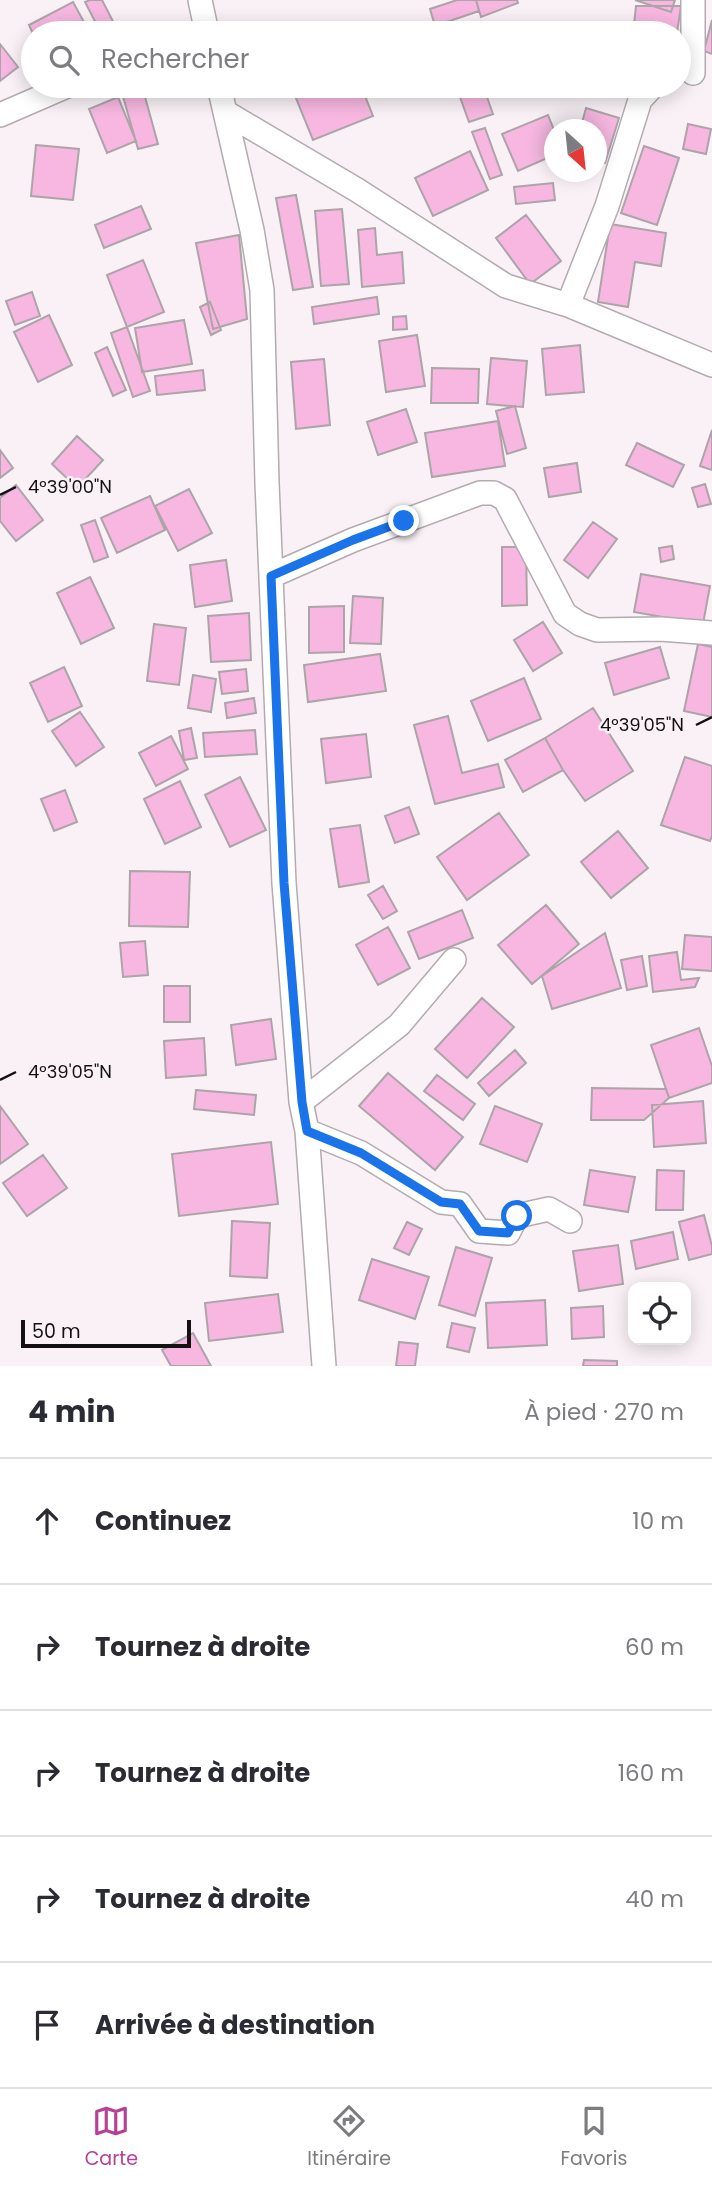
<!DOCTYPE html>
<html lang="fr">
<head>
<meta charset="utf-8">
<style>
  body { margin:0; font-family:Poppins,sans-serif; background:#f7f7f7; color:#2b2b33 }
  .controls { position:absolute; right:21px; bottom:21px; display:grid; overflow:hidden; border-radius:14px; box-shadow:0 4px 18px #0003 }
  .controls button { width:63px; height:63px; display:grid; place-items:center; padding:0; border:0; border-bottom:2px solid #e1e1e2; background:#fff; color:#2b2b33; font:35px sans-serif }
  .compass { position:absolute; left:544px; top:119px; width:63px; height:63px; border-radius:50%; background:#fff; box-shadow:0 4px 18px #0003; rotate:153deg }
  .scale { position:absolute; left:21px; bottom:18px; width:170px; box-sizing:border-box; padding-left:7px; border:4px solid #141113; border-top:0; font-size:19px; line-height:24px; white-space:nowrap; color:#141113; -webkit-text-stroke:5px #f9f1f6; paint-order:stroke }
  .stop { position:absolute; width:21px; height:21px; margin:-16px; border:5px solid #1a73e8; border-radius:50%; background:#fff }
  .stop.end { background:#1a73e8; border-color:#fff; box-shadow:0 2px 7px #0008 }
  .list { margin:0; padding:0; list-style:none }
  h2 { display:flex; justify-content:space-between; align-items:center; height:91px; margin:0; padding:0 28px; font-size:30px }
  h2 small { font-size:23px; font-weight:400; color:#7c7c81 }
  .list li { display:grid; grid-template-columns:46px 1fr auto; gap:21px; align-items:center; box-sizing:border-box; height:126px; padding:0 28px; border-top:2px solid #e1e1e2 }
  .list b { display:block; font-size:26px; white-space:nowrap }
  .list em { font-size:23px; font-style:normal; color:#7c7c81 }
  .icon { flex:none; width:38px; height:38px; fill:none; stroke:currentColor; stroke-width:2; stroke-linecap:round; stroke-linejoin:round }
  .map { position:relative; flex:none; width:712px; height:1366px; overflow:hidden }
  .search { position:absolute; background:#fff; box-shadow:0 4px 18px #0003; left:21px; right:21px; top:21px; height:77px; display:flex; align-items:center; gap:18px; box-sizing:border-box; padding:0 24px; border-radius:38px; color:#7c7c81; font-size:26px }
  .sheet { height:721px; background:#fff }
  nav { display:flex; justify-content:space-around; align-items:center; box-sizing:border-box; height:98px; border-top:2px solid #e1e1e2; background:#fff; font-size:19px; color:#7c7c81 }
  nav a { display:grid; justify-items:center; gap:4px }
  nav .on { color:#b74096 }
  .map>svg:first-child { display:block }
</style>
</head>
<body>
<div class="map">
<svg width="712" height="1366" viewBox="0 0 712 1366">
  <rect width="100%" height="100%" fill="#f9f1f6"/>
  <path fill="#f7b7e0" stroke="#aca4a9" stroke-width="2" d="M90,0H102L119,33H101L85,2Z
    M457,0H476L479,11L435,26L430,9Z
    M476,0H517L518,3L481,17Z
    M635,0H675L671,12Z
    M73,2L90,33L33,34L29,25Z
    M636,6H681L677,33H633Z
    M712,20V54L704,51Z
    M0,44L18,67L0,81Z
    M120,86H142L158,144L138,149Z
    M291,86H361L373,116L313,140Z
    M456,86H483L493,114L469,122Z
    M118,97L136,141L107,153L89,109Z
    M586,108L619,118L605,163L596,160V130H580Z
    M548,115L554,130V155L518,171L502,134Z
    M688,124L711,129L706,154L683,149Z
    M485,128L502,175L490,179L472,132Z
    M36,145L79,149L73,200L31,196Z
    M644,146L679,158L657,225L621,213Z
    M470,151L488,190L433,216L415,178Z
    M553,183L555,200L516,204L514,187Z
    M296,195L313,287L293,290L276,198Z
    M141,206L151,229L104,248L95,225Z
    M342,209L349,284L321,286L315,211Z
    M526,215L561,261L530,284L496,238Z
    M610,224L666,233L661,266L635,262L628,307L598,302Z
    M375,228L377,255L402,252L404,283L362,287L358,230Z
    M239,235L247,319L213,329L196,243Z
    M143,260L164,312L127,327L107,275Z
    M32,292L40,316L15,325L6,301Z
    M377,297L379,314L314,324L312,307Z
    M210,302L221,330L211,335L200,307Z
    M49,315L72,365L38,382L14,332Z
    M406,316L407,329L393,330V317Z
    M184,320L192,364L142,372L135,328Z
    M127,327L150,391L133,397L111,333Z
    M417,335L425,386L386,392L379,341Z
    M580,345L584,392L546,395L542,349Z
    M107,347L126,390L113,396L95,353Z
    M491,358L527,361L523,407L487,404Z
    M324,359L330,425L296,429L291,362Z
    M432,368L479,369L478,403H431Z
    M203,370L205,390L157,395L155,376Z
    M515,406L526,448L507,454L496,411Z
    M406,409L417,442L378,455L367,422Z
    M498,421L505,466L432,477L425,433Z
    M712,430V470L700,466Z
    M77,436L103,460L77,488L52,464Z
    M637,443L684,465L673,487L626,465Z
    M0,450L13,468L0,478Z
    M577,463L581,492L549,497L544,468Z
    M705,484L711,504L698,507L692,488Z
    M16,485L43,520L16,541L0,521V498Z
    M189,489L212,533L178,551L155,506Z
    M150,496L165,530L117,553L101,518Z
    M95,520L108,557L94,562L81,525Z
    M593,522L617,539L588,578L564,560Z
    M672,546L674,559L661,562L659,548Z
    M502,547H526L527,605L502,606Z
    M226,560L232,601L195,607L190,565Z
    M641,574L710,586L703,624L634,612Z
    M90,577L114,628L81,644L57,593Z
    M353,596L383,598L381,644L350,643Z
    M344,606V652L309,653V607Z
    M249,613L251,660L211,662L208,616Z
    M543,622L562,653L533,671L514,640Z
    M154,624L186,628L179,685L147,681Z
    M698,644L712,647V717L684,711Z
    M660,647L669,678L614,695L605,663Z
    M380,654L386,691L308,702L304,665Z
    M64,667L82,706L48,722L30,683Z
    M246,669L248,691L222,694L219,672Z
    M193,675L216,679L211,712L188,708Z
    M524,678L541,719L488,741L471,701Z
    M254,698L256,713L227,718L225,703Z
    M593,708L633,771L585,801L563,770L545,738Z
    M80,712L104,747L76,766L52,731Z
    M448,716L462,773L498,764L504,787L435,804L414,725Z
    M191,728L197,758L184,760L179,731Z
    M255,730L257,754L205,757L203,733Z
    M366,734L371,777L326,783L321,739Z
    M171,736L188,769L156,786L139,753Z
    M545,738L563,770L523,792L505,760Z
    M685,757L712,766V836L710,841L661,825Z
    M240,777L266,830L230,847L205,795Z
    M180,781L201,827L165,844L144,799Z
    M65,790L77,822L54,831L41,799Z
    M409,807L419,834L395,843L385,816Z
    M499,813L529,855L467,900L437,857Z
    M360,825L369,882L339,887L330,829Z
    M618,831L648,868L611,898L581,862Z
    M130,871L190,872L188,927L129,926Z
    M383,886L397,911L383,919L368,895Z
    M546,905L579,944L532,984L498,945Z
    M462,910L473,938L419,959L408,932Z
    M388,927L410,968L378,985L356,945Z
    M605,933L621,988L552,1009L542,976Z
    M685,935L712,937V971L682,969Z
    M145,941L148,975L123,977L120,943Z
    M677,952L681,980L699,978L695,987L653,992L649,956Z
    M642,956L647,986L627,990L621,960Z
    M164,986H190V1022H164Z
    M482,998L514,1027L467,1078L435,1049Z
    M271,1019L276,1059L236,1065L231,1025Z
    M699,1028L712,1066V1083L669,1098L651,1045Z
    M204,1038L206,1075L166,1078L164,1041Z
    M515,1050L526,1063L489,1096L478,1083Z
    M388,1073L463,1137L435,1170L359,1106Z
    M437,1075L475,1104L463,1120L424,1091Z
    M592,1088L666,1089L669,1098L644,1120H591Z
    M196,1090L256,1095L254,1115L194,1109Z
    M703,1101L706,1143L654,1147L652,1105Z
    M0,1106L28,1144L0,1164Z
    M495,1106L542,1124L527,1162L480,1144Z
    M271,1142L278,1204L179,1216L172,1154Z
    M43,1155L67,1188L27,1216L3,1183Z
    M590,1170L635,1177L628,1212L584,1205Z
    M657,1170L684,1171L683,1210H656Z
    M704,1215L712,1246V1254L689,1260L679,1222Z
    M232,1221L270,1223L267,1278L230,1276Z
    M407,1222L422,1229L409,1255L394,1248Z
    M673,1232L678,1259L636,1269L631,1241Z
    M618,1245L623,1284L579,1291L573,1251Z
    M456,1247L492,1258L475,1316L439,1305Z
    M372,1259L429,1277L415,1319L359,1300Z
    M278,1294L283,1332L209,1341L205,1303Z
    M545,1300L547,1345L488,1348L486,1303Z
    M603,1306L604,1337L572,1339L571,1308Z
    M452,1323L475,1328L469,1352L447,1347Z
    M193,1333L211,1366H171L162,1350Z
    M399,1342L418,1344L415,1366H396Z
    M584,1360L617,1361V1366H583Z"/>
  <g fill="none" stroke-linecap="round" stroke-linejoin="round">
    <g stroke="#b3abb0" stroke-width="26">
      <path id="street" d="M200,0L207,33
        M693,0V73
        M219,86L252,230L262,290L267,483L284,883L301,1102L307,1131L324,1366
        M225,112L357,190L506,286L568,305L607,206L640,100L653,86
        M0,115L67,86
        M568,305L712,365
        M271,576L353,540L480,493H494L505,499L565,614L580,624L597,630L661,629L712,633
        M301,1102L399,1025L454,960
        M307,1131L361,1153L441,1202L460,1204L479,1231L508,1233L517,1216L549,1209L570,1221"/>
    </g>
    <use href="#street" stroke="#fff" stroke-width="23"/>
  </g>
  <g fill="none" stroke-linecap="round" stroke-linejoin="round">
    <path stroke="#1a73e8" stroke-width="9" d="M404,521L353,540L271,576L284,883L302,1102L307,1131L361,1153L441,1202L460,1204L479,1231L508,1233L517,1216"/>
  </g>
  <path fill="none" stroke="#141113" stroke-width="2.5" d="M0,495L16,487M696,725L712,717M0,1080L16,1072"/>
  <g font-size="18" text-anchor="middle" fill="#141113" stroke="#f9f1f6" stroke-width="5" stroke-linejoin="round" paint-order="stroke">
    <text x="70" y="493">4°39'00"N</text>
    <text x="642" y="731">4°39'05"N</text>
    <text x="70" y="1078">4°39'05"N</text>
  </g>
</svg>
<div class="controls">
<button><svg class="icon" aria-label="locate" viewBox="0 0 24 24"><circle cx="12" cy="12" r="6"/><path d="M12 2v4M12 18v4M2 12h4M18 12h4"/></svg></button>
</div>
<svg class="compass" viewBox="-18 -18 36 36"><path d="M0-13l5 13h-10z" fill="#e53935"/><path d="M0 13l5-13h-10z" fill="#7c7c81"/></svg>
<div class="scale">50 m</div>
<div class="stop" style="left:517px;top:1216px"></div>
<div class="stop end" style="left:404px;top:521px"></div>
<div class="search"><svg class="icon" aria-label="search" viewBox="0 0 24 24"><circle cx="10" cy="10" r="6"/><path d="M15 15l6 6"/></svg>Rechercher</div>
</div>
<section class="sheet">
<h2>4 min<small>À pied · 270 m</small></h2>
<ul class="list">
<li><svg class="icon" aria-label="ahead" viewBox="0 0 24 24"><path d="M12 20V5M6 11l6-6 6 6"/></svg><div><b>Continuez</b></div><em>10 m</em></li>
<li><svg class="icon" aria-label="right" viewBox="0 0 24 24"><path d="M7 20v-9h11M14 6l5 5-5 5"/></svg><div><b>Tournez à droite</b></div><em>60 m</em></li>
<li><svg class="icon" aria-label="right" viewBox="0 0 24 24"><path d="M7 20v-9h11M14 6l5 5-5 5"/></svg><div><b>Tournez à droite</b></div><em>160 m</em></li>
<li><svg class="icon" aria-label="right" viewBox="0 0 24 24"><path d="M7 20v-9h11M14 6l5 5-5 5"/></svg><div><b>Tournez à droite</b></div><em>40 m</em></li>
<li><svg class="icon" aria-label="arrive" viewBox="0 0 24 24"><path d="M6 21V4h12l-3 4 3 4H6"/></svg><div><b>Arrivée à destination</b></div></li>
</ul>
</section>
<nav>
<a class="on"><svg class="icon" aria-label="map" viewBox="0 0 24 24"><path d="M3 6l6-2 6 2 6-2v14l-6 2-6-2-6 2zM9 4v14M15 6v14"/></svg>Carte</a>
<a><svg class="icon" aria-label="directions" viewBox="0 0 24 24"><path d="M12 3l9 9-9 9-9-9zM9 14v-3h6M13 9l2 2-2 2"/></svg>Itinéraire</a>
<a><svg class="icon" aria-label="saved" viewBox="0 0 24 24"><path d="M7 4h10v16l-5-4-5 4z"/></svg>Favoris</a>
</nav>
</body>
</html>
